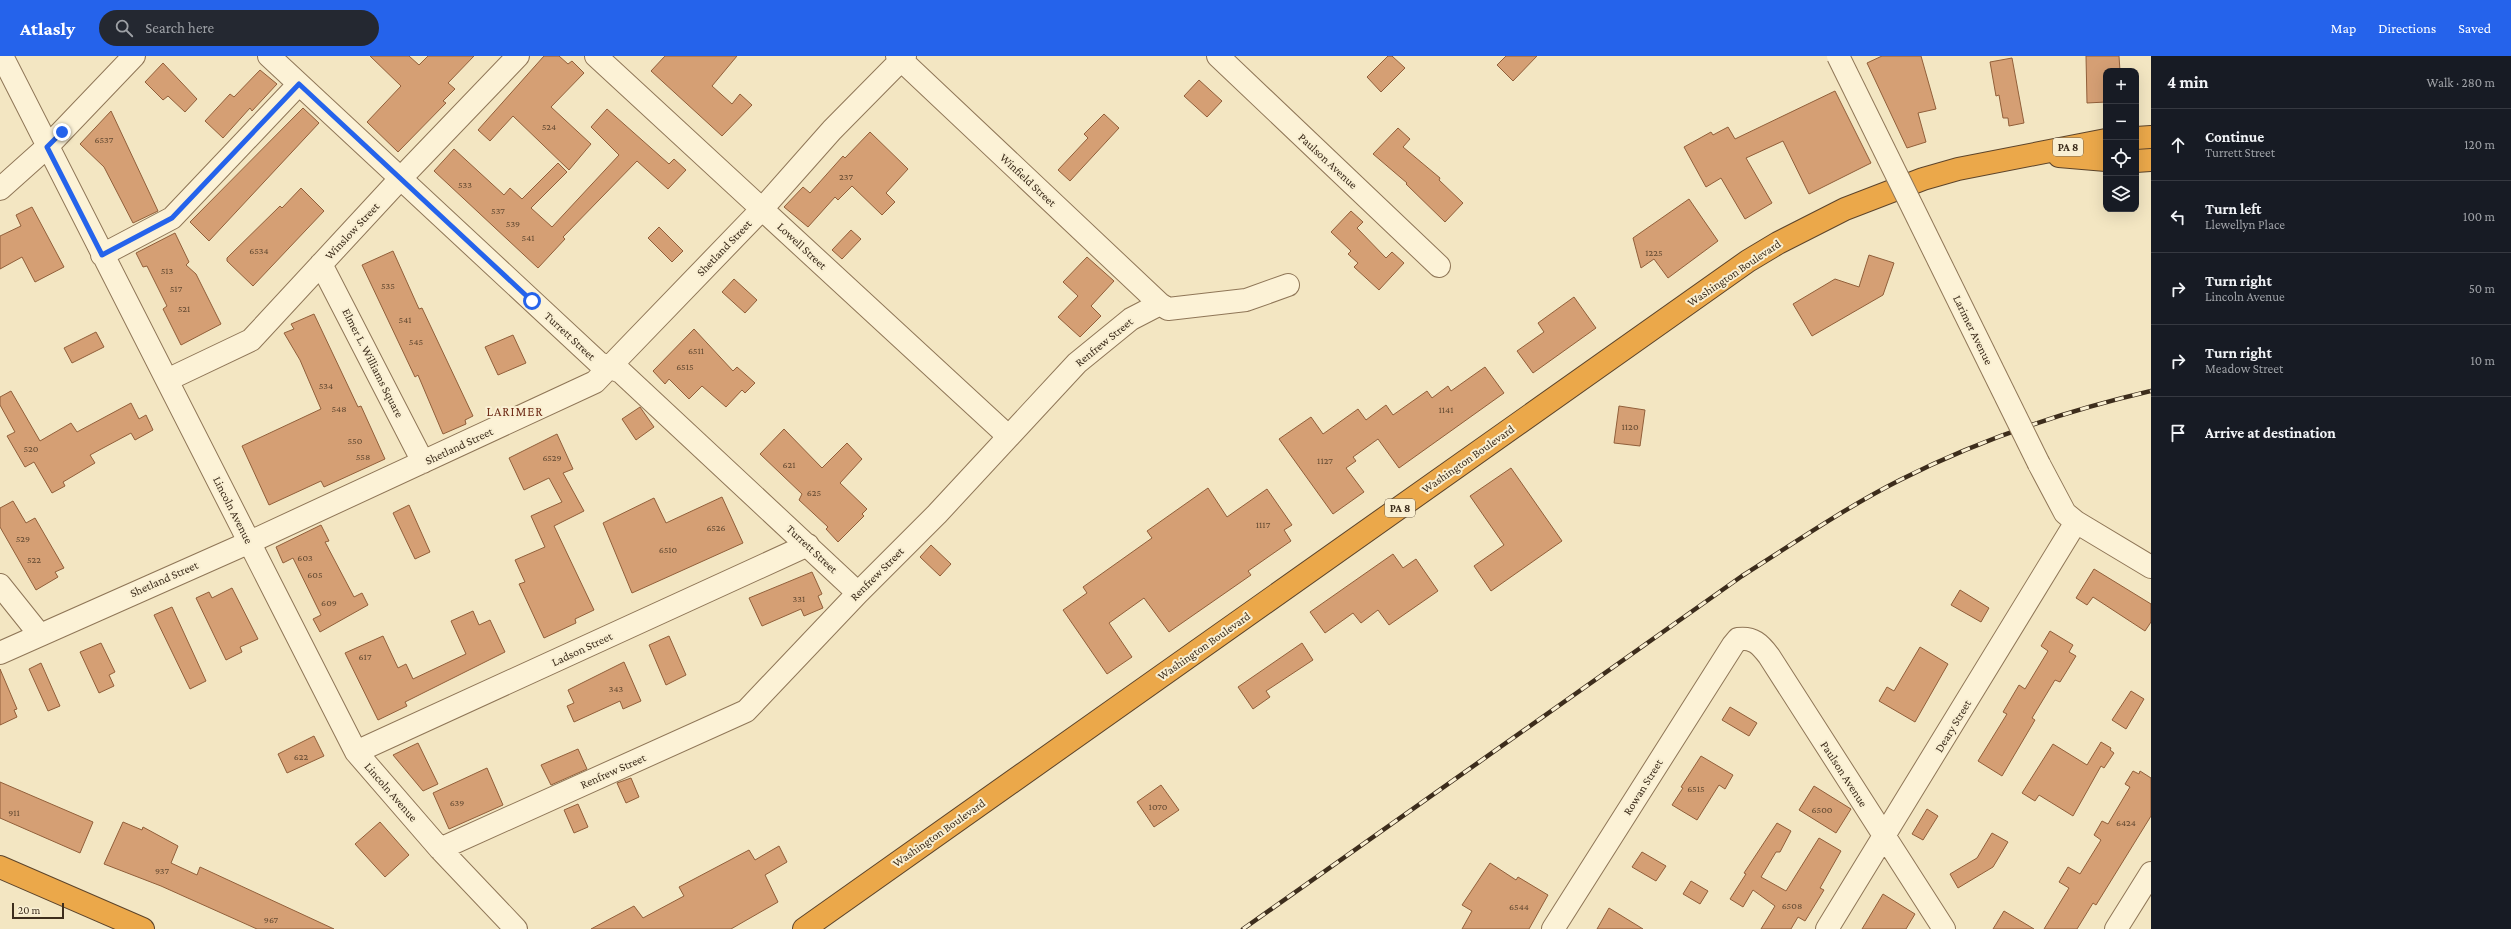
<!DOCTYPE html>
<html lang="en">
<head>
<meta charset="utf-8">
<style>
  body { margin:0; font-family:"Crimson Pro",serif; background:#242831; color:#f1f3f6 }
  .controls { position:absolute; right:12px; top:12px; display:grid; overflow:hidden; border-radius:8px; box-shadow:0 4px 16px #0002 }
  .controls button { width:36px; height:36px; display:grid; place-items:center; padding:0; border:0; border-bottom:1px solid #363941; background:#171b24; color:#f1f3f6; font:20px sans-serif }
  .scale { position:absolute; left:12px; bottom:10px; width:52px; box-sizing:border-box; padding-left:4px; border:2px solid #3d2d1c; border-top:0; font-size:11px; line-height:14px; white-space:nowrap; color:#3d2d1c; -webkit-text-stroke:3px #f9efd2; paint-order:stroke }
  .stop { position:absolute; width:12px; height:12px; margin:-9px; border:3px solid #2563eb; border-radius:50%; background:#fff }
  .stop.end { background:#2563eb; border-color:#fff; box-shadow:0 1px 4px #0008 }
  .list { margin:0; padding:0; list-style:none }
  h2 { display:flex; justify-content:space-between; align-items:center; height:52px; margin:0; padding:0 16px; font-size:17px }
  h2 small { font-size:13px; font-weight:400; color:#9ea1a6 }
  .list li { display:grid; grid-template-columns:26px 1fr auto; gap:12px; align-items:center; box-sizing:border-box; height:72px; padding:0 16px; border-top:1px solid #363941 }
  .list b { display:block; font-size:15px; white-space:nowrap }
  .list p { margin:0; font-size:13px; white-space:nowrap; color:#9ea1a6 }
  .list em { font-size:13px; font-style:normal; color:#9ea1a6 }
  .icon { flex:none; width:22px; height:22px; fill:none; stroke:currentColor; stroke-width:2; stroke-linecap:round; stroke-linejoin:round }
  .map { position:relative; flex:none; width:2151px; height:873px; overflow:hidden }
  header { display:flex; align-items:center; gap:24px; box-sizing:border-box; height:56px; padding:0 20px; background:#2563eb; color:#fff }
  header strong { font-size:19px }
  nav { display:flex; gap:22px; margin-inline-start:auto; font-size:14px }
  .search { width:280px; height:36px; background:#242831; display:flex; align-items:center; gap:10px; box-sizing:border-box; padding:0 14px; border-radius:22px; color:#9ea1a6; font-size:15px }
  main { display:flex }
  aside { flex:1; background:#171b24 }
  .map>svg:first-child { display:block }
</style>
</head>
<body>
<header>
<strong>Atlasly</strong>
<div class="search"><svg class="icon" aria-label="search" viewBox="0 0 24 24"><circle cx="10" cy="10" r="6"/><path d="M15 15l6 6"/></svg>Search here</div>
<nav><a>Map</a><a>Directions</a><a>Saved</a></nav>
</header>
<main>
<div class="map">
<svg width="2151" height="873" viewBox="0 0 2151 873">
  <rect width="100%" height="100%" fill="#f3e6c2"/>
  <path fill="#d59f74" stroke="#915f3a" d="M370,0H409L419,9L428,0H474L448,27L455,33L443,45L446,47L398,96L367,66L401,30Z
    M544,0H559L568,8L572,5L584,17L551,51L591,88L569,114L513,60L490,85L478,74Z
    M665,0H737L712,30L732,48L740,38L752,49L722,80L651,15Z
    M1388,0H1392L1405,12L1381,36L1367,21Z
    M1506,0H1537L1513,25L1497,9Z
    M1882,0H1921L1936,53L1918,57L1926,86L1907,92L1867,7Z
    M2086,0H2119L2120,15H2106V46L2087,47Z
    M2012,2L2024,67L2009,70L2008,62H2003L1999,39L1996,40L1990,6Z
    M163,7L197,43L185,56L168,40L163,44L145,26Z
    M260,14L277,28L252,55L250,52L223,82L205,65L230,38L234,41Z
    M1199,24L1222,45L1207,61L1184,40Z
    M1835,35L1871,107L1809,138L1783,85L1746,102L1772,147L1745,163L1721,122L1706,131L1684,91L1711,76L1713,79L1728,71L1735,83Z
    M303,52L319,67L209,185L190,166Z
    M607,53L669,108L674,103L686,114L668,133L637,105L563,181L565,183L538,212L434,115L454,93L504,139L510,132L522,143L558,107L567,116L531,152L552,171L619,99L591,71Z
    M111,55L158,155L133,167L104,111L80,88Z
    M1104,58L1119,72L1070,125L1058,114L1088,82L1084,78Z
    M1398,72L1410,83L1403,91L1440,122L1439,124L1463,147L1445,166L1406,128L1407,127L1373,98Z
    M870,76L908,113L886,137L895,146L882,159L852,130L838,144L835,141L808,171L784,151L803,131L810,137L843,100L845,102Z
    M301,132L324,155L253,230L227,205V202L280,150L282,152Z
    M1689,143L1718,185L1668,222L1654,203L1641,212L1633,182Z
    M32,151L64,211L35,226L22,201L0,213V180L21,170L16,159Z
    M1351,155L1363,166L1357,172L1386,202L1392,196L1404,207L1379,234L1354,211L1358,207L1348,198L1351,195L1331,176Z
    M659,171L683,195L672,206L648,182Z
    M851,174L861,183L842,203L832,194Z
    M175,177L189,206L186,209L196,218L221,268L181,289L163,253L167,250L147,210L143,211L136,197Z
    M393,195L419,253L422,252L473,360L465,364L466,368L443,378L418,319L415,321L362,209Z
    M1869,199L1894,207L1883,239L1812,280L1793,248L1835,223L1859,231Z
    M1087,201L1114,225L1091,250L1101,260L1080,281L1058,261L1078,240L1063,226Z
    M734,223L757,244L745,257L722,236Z
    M1574,241L1596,272L1533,317L1517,295L1544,276L1538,267Z
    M314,258L358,351L361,350L385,403L324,431L321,425L269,449L242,390L321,353L300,304L284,277L294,273L291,268Z
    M694,273L733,315L737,311L755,327L745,337L742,334L726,351L702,330L689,343L669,323L665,328L653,315Z
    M96,276L104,291L72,307L64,292Z
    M513,279L526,307L498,319L485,291Z
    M1485,311L1504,337L1399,412L1378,383L1353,401L1356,405L1346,412L1364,436L1333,458L1279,383L1311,361L1323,378L1358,353L1366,364L1386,349L1393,359L1427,335L1432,342L1448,330L1451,335Z
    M11,335L40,385L71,367L77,376L131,347L139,363L146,359L153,374L135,384L131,377L90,399L95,407L63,426L65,430L52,437L34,406L25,411L7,380L15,376L0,349V341Z
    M1619,350L1645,354L1640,390L1614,387Z
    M640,351L654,371L636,384L622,363Z
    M784,373L822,412L847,387L862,403L840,427L867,453L862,458L864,460L838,486L826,473L828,471L799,444L802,438L760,398Z
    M557,378L573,413L563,417L584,455L554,470L594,554L575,563L576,567L544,582L519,528L525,526L515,504L545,491L531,460L562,446L549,422L524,434L509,402Z
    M1511,412L1562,485L1491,535L1474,510L1504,489L1470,440Z
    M1208,432L1227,461L1267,433L1292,469L1284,474L1291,485L1248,515L1251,519L1169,576L1144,542L1109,567L1132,601L1107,618L1063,554L1087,537L1083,531L1152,482L1147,475Z
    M722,441L743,487L632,537L603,467L654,442L666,467Z
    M13,445L26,467L35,462L64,512L55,516L58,521L36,534L0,471V452Z
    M409,449L430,496L415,503L393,457Z
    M321,469L329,485L325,486L354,541L362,537L368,549L320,576L313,563L321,559L293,502L283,507L276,491Z
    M931,489L951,508L940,520L920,501Z
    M1393,498L1403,512L1416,503L1438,535L1389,569L1378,554L1361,567L1353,557L1325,577L1310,556Z
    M2094,513L2151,548V566L2145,575L2093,541L2087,549L2076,542Z
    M812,516L822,538L818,540L823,552L804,560L801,553L762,570L749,542Z
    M232,532L258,583L240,591L242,596L226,604L196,542L209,536L212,542Z
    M1960,534L1989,552L1981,566L1951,549Z
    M172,551L206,625L190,633L154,559Z
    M473,555L479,569L490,564L505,596L405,646L407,650L378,664L345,597L383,580L398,612L406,608L413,623L466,598L451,565Z
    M2050,575L2073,589L2069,596L2076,600L2060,626L2055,624L2032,662L2035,664L2002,720L1978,705L2007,658L2003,656L2019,629L2025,633L2048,595L2041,590Z
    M669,580L686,619L666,629L649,589Z
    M101,587L115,616L109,619L114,630L99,637L80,596Z
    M1302,587L1313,604L1266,635L1270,641L1253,653L1238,631Z
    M1920,591L1948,608L1915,666L1879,645L1887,631L1894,635Z
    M624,606L641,645L623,653L620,645L574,666L567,650L574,647L568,634Z
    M41,607L60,650L48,655L29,613Z
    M0,613L17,653L14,654L17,661L0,669Z
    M2131,635L2144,643L2126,673L2112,664Z
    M1730,651L1757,667L1749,680L1722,664Z
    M314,680L324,700L287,717L278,698Z
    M2101,686L2111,692L2110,694L2114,697L2104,712L2101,710L2073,760L2039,739L2035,745L2022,737L2053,688L2087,709Z
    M418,687L438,728L423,735L393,699Z
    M578,693L587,713L551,729L541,709Z
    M1701,700L1733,719L1725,733L1719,729L1697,764L1672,749L1683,732L1681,731Z
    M487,712L503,749L449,773L433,737Z
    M2133,715L2139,718L2140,715L2151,722V760L2096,849L2093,847L2077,873H2044L2069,832L2059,826L2068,811L2080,818L2101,784L2094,779L2102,765L2108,768L2130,731L2125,728Z
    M631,722L639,741L626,747L617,727Z
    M0,726L93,766L80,797L0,762Z
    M1161,729L1179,754L1154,771L1137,746Z
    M1814,730L1851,753L1836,777L1799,754Z
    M578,748L588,771L574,777L564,754Z
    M1927,753L1938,760L1923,784L1912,778Z
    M123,766L142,774L143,771L178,790L171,807L197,819L200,811L334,873H257L161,830L104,808Z
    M380,766L409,799L385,821L355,788Z
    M1777,767L1791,775L1780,796H1776L1761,821L1786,835L1819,782L1841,795L1820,832L1824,834L1805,865L1798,861L1791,873H1761L1775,850L1753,834L1743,851L1730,843L1746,818L1744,817Z
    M1992,777L2008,786L1993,811L1958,832L1950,818L1977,802Z
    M779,790L787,806L765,819L778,846L731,873H591L634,850L643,862L684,840L679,831L749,794L755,804Z
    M1642,796L1666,810L1656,825L1632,811Z
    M1490,807L1516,824L1518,821L1548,839L1529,873H1462L1472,855L1462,849Z
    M1691,825L1708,835L1700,848L1683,838Z
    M1883,838L1915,858L1906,873H1862Z
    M1609,852L1643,873H1597Z
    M2004,855L2034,873H1993Z"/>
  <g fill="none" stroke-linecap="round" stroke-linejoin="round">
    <g stroke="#8f7657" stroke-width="24">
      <path id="minor" d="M2,0L356,696L440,793L516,873
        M269,0L599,307L621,316L858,537
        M596,0L1008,380
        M897,0L1160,248
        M1218,0L1439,210
        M0,133L47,91L134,0
        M102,199L172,162L299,28
        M321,208L423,406
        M167,324L251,284L400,123L518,0
        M2039,408L2065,457L2076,466L2151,511
        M0,529L40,579
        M0,597L250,486L595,326L762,153L832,74L905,0
        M356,696L808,489
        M440,793L746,655L858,537L937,458L1077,307L1131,263L1160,248L1168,253L1246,244L1288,229
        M1553,873L1733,589L1738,583C1753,581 1760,588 1769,600L1944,873
        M1827,873L2076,466
        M2116,873L2151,817"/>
    </g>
    <g stroke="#5c442b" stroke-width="24">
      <path id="highway" d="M2136,82L2151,81
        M2059,100L2106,104
        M2136,105L2151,104
        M0,811L143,873
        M804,873L1748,205L1778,187L1845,153L1923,123L1958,113L2106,84"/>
    </g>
    <use href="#minor" stroke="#fcf2d6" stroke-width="22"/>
    <use href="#highway" stroke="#eba84a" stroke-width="22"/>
    <g stroke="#3d2d1c" stroke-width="4.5">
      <path id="rail" d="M1243,873L1742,520C1794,487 1845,452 1900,424C1979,384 2065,355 2151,335"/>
    </g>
    <use href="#rail" stroke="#f9efd2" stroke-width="3" stroke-dasharray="9" stroke-linecap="butt"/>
    <g stroke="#8f7657" stroke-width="24" stroke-linecap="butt">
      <path id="minor-bridge" d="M1838,0L2039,408"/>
    </g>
    <use href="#minor-bridge" stroke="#fcf2d6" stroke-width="22"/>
  </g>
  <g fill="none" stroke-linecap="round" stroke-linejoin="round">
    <path stroke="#2563eb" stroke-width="5" d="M62,76L47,91L102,199L172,162L299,28L532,245"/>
  </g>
  <g text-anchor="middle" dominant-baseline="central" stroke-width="4" stroke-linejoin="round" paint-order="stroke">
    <g font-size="10" fill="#634a32">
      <text x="549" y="70">524</text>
      <text x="104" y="83">6537</text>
      <text x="846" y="120">237</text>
      <text x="465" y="128">533</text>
      <text x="498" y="154">537</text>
      <text x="513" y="167">539</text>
      <text x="528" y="181">541</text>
      <text x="259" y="194">6534</text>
      <text x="1654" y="196">1225</text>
      <text x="167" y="214">513</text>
      <text x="388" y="229">535</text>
      <text x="176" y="232">517</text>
      <text x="184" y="252">521</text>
      <text x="405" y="263">541</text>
      <text x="416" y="285">545</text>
      <text x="696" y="294">6511</text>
      <text x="685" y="310">6515</text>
      <text x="326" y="329">534</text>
      <text x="339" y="352">548</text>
      <text x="1446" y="353">1141</text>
      <text x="1630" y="370">1120</text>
      <text x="355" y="384">550</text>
      <text x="31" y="392">520</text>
      <text x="363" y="400">558</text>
      <text x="552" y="401">6529</text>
      <text x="1325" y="404">1127</text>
      <text x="789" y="408">621</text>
      <text x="814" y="436">625</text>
      <text x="1263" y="468">1117</text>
      <text x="716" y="471">6526</text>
      <text x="23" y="482">529</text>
      <text x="668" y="493">6510</text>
      <text x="305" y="501">603</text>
      <text x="34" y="503">522</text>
      <text x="315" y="518">605</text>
      <text x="799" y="542">331</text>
      <text x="329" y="546">609</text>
      <text x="365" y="600">617</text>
      <text x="616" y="632">343</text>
      <text x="301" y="700">622</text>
      <text x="1696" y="732">6515</text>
      <text x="457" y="746">639</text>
      <text x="1158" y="750">1070</text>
      <text x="1822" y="753">6500</text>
      <text x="14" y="756">911</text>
      <text x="2126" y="766">6424</text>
      <text x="162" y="814">937</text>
      <text x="1792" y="849">6508</text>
      <text x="1519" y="850">6544</text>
      <text x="271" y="863">967</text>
    </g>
    <g fill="#f9efd2" stroke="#756753" stroke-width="1">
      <rect x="2053" y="82" width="30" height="18" rx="3"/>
      <rect x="1385" y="443" width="30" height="18" rx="3"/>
    </g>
    <g font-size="11" font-weight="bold" fill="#3d2d1c">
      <text x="2068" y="91">PA 8</text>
      <text x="1400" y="452">PA 8</text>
    </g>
    <g font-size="12" fill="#3d2d1c" stroke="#f9efd2">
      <text transform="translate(1328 105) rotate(43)">Paulson Avenue</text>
      <text transform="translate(1028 124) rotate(43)">Winfield Street</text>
      <text transform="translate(352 175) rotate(-47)">Winslow Street</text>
      <text transform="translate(802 190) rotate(43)">Lowell Street</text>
      <text transform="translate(724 192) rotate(-46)">Shetland Street</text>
      <text transform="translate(1734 217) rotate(-34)">Washington Boulevard</text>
      <text transform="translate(1973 274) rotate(64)">Larimer Avenue</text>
      <text transform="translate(570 280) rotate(43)">Turrett Street</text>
      <text transform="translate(1104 286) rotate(-39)">Renfrew Street</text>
      <text transform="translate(373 307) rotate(63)">Elmer L. Williams Square</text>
      <text transform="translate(459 390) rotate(-25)">Shetland Street</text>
      <text transform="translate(1468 403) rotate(-35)">Washington Boulevard</text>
      <text transform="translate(233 454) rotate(63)">Lincoln Avenue</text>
      <text transform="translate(812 493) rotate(43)">Turrett Street</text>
      <text transform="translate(877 518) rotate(-45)">Renfrew Street</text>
      <text transform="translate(164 523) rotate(-24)">Shetland Street</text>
      <text transform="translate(1204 590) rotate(-35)">Washington Boulevard</text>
      <text transform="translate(582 593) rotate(-25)">Ladson Street</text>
      <text transform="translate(1953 670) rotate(-59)">Deary Street</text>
      <text transform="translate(613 715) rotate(-24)">Renfrew Street</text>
      <text transform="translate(1844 718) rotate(57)">Paulson Avenue</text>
      <text transform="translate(1643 731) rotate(-58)">Rowan Street</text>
      <text transform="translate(391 736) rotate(49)">Lincoln Avenue</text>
      <text transform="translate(939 777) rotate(-35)">Washington Boulevard</text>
    </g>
    <g font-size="13" letter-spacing="1" fill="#6f2c17" stroke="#f9efd2">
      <text x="515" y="355">LARIMER</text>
    </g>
  </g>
</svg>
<div class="controls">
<button>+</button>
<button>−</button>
<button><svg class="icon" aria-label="locate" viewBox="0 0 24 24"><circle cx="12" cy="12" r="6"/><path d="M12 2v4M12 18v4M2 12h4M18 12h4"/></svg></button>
<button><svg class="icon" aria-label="layers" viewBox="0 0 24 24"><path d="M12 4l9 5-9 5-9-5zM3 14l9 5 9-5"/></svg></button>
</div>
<div class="scale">20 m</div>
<div class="stop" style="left:532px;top:245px"></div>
<div class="stop end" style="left:62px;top:76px"></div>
</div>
<aside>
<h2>4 min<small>Walk · 280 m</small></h2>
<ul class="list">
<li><svg class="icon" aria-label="ahead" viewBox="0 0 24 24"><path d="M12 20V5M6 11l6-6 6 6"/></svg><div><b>Continue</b><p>Turrett Street</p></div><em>120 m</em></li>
<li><svg class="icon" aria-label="left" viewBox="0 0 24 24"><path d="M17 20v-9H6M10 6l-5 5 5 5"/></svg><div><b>Turn left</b><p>Llewellyn Place</p></div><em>100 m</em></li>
<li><svg class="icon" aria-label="right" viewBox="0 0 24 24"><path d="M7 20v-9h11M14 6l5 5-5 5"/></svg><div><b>Turn right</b><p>Lincoln Avenue</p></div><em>50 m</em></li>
<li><svg class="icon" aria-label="right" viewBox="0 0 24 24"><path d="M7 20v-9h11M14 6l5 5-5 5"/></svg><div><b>Turn right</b><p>Meadow Street</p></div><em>10 m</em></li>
<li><svg class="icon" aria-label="arrive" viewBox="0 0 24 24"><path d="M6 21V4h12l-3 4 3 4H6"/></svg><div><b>Arrive at destination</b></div></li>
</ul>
</aside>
</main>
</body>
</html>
